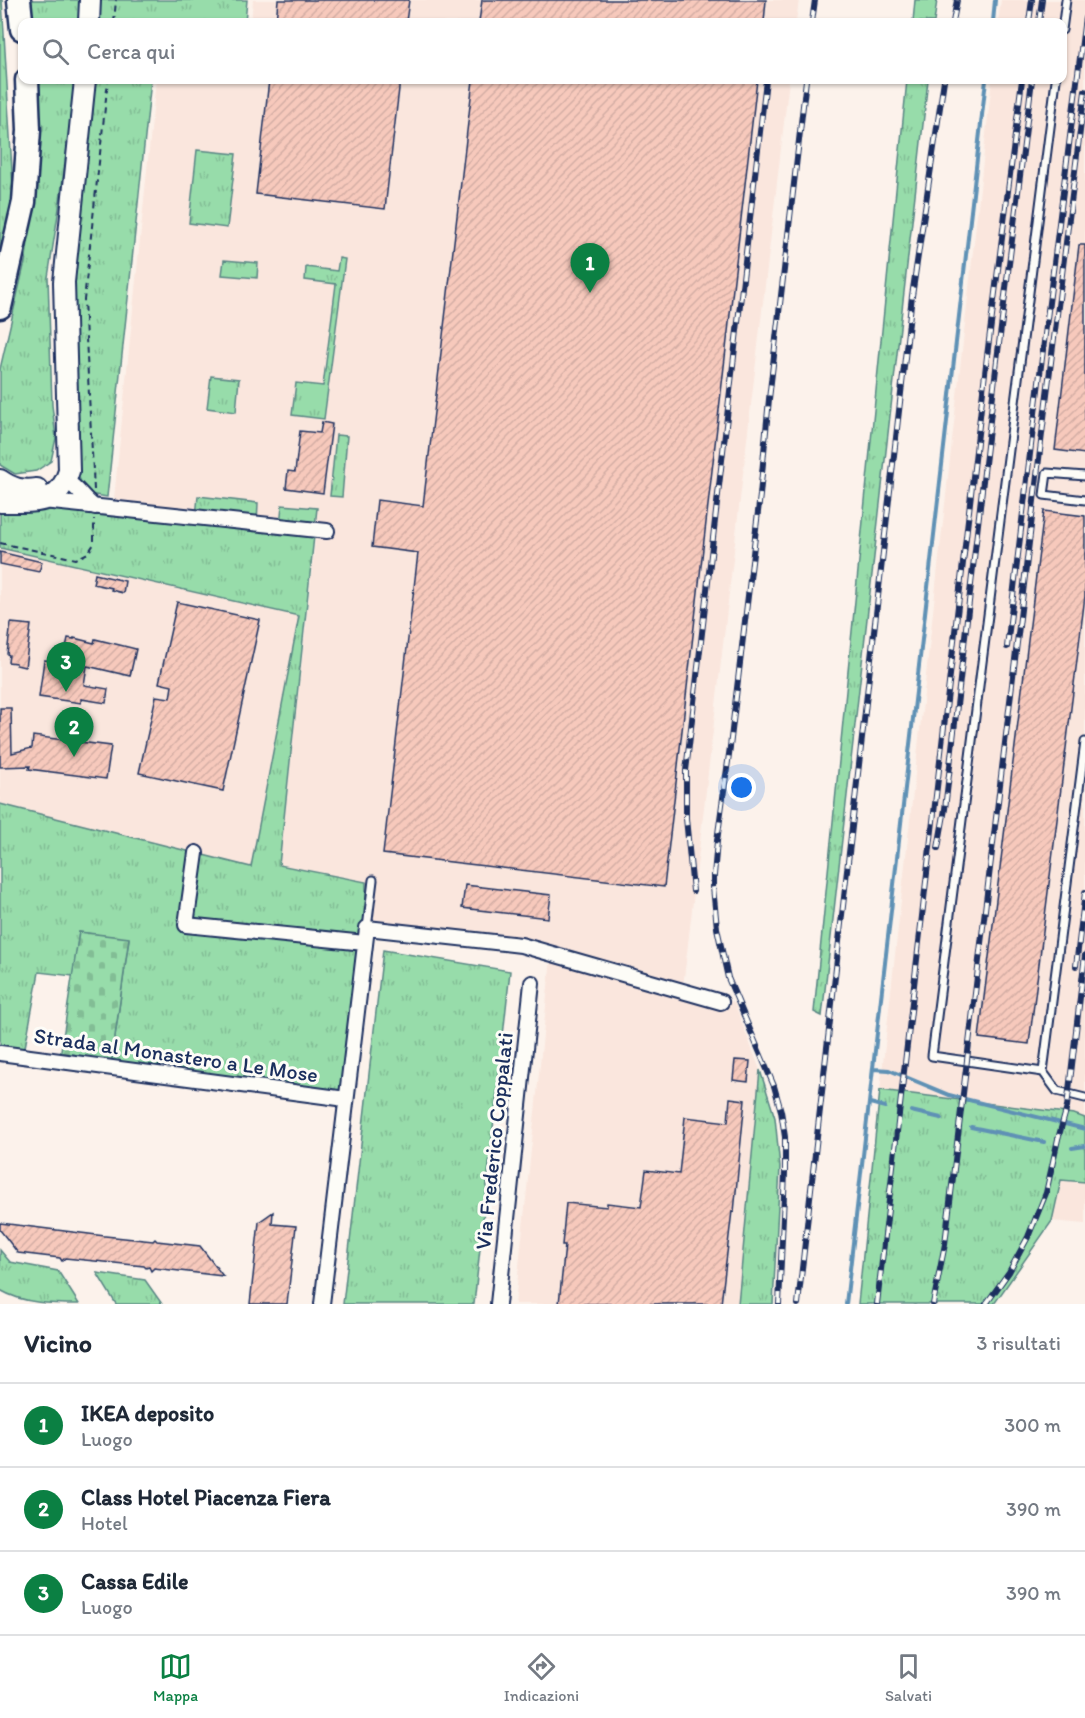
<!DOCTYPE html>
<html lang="it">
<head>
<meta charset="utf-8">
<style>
  body { margin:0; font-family:Itim,sans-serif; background:#f2f2f3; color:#1f2937 }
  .you { position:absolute; left:742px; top:788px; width:21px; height:21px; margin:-15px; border:4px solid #fff; border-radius:50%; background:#1a73e8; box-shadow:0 0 0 9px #1a73e833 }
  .badge { display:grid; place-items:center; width:39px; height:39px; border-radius:50%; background:#0b8043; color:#fff; font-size:20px; font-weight:700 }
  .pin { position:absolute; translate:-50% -50px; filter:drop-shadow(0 2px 3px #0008) }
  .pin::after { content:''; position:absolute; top:32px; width:21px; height:18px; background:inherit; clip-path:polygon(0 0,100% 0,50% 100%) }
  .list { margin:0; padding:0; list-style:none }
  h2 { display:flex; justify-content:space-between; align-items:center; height:78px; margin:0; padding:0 24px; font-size:26px }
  h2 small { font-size:20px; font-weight:400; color:#747a83 }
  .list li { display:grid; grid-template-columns:39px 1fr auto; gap:18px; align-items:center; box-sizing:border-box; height:84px; padding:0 24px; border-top:2px solid #e0e1e3 }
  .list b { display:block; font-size:22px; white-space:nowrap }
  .list p { margin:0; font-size:20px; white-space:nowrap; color:#747a83 }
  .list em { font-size:20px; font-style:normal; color:#747a83 }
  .icon { flex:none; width:33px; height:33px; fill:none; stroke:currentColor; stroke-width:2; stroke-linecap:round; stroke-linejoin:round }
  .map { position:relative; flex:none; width:1085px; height:1304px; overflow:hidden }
  .search { position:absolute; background:#fff; box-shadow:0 2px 4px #0004; left:18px; right:18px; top:18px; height:66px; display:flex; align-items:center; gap:15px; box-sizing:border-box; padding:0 21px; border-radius:12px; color:#747a83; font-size:22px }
  .sheet { height:330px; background:#fff }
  nav { display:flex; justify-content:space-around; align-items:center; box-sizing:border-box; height:84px; border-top:2px solid #e0e1e3; background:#fff; font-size:16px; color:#747a83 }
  nav a { display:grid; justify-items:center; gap:3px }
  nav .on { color:#0b8043 }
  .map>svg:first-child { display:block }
</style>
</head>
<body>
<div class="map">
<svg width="1085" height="1304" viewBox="0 0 1085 1304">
  <defs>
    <pattern id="grass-tufts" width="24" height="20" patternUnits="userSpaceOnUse" patternTransform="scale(1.5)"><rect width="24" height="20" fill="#97dcaa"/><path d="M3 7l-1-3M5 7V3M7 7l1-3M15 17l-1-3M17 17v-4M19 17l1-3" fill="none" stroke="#82bd95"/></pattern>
    <pattern id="cemetery-stones" width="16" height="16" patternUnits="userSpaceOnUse" patternTransform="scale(1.5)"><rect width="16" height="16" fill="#97dcaa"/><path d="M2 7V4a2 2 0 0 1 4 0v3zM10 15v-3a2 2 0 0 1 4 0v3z" fill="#82bd95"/></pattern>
    <pattern id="building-hatch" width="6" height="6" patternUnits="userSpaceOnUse" patternTransform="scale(1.5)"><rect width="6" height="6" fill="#f7c9bc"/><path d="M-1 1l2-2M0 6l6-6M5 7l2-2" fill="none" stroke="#d3ada4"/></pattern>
  </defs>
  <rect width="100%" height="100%" fill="#fcf2eb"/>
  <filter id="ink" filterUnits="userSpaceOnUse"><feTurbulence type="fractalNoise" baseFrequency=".0167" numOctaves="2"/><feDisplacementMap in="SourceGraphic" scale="12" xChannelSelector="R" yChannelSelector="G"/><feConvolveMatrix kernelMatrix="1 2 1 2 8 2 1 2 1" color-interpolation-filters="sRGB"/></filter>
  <g filter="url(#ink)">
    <path fill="#fae6dd" d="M253,0H799L796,22H251Z
      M1001,0H1085V1224L1052,1221L1073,1114L880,1090L992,80H1062V22H998Z
      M156,80H789L683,987L734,1002L760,1070L738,1304H515L551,958L366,927V882L279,866L316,532L113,509Z
      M0,548L299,616L251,867L0,804Z"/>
    <path fill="url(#grass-tufts)" stroke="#598684" stroke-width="1.5" d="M0,0H2L14,205L0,275Z
      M24,0H82L81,22H27Z
      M99,0H247L245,22H98Z
      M915,0H937L934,22H913Z
      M34,80H76L59,208L48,277L52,405L56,438L51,461L36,471L15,474L0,465V369L26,257L33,204Z
      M95,80H151L107,497L89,494L83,486L74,467L72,377L74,261Z
      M907,80H928L822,1016L814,1012Z
      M197,150L236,154L227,228L189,223Z
      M339,258L345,259L324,419L292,415L296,383L323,386L336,284L305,280L306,267L337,271Z
      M224,260L258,263L257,278L222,275Z
      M211,376L239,379L236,412L207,408Z
      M336,435L347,436L342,497L330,496Z
      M198,496L258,503L257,524L280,526L282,505L317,508L279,865L366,882V927L347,1095L111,1064L129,939L79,932L73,976L39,972L24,1053L0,1049V804L251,867L299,616L0,548V510L113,509L196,517Z
      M383,950L510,971L474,1304H343Z
      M760,1070L775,1118L780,1167L773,1304H738Z
      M880,1090L1074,1114L1085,1118V1182L1061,1180L1052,1221L994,1304H858Z
      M0,1250L10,1262L58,1271L79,1304C52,1304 24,1304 0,1290Z
      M97,1273L145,1280L162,1304H116Z"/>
    <path fill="url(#cemetery-stones)" stroke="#598684" stroke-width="1.5" d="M79,932L129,938L111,1064L60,1057Z"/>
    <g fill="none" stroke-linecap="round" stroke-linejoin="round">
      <path stroke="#5f91b5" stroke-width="4" d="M993,22L995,0
        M874,1069L889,1070L949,1095L1085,1129
        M870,1103L885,1107
        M911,1111L941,1118
        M971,1127L1044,1142
        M1072,1148L1085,1146
        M846,1304L986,80"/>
    </g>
    <path fill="url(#building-hatch)" stroke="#1b2f5e" stroke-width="1.5" d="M278,0H409L406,22H276Z
      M482,0H766L764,22H479Z
      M269,80H400L385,209L256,194Z
      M473,80H757L664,887L383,854L418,553L372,547L377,500L423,506Z
      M1079,245H1085V454L1055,450Z
      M322,422L332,424L323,493L286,488L288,471L295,472L300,431L320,433Z
      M1044,511L1085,516V596L1029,1044L979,1038Z
      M0,552L42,562L39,572L0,564Z
      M95,574L125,581L123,593L111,590L112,588L93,584Z
      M177,602L260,620L223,791L139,773L156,696L170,698L172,686L159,683Z
      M11,623L31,625L25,667L16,665V663L8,662L9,655L7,654Z
      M68,638L74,639V638L94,643L95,639L136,649L130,676L87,666L84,685L108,689L106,703L81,699V703L39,697L44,660L63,661Z
      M0,708H11L12,753L32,748L33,736L111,746L106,779L29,769L30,766L0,767Z
      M465,885L551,895L548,918L462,908Z
      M735,1060L750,1061L748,1082L733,1080Z
      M730,1098L745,1100L734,1212L732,1211L721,1304H559L565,1245H562L566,1203L607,1207V1203L641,1207L646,1170L679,1174L685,1117L728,1122Z
      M273,1212L272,1224L296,1226L287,1304H250L259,1222Z
      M0,1223L105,1236L153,1241L155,1239L157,1241L200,1246L223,1276L154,1268L151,1271L149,1267L146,1268L144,1266L65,1258L62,1261L60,1258L18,1253L0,1230Z"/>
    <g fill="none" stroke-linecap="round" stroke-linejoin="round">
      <g stroke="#1b2f5e" stroke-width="11">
        <path id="lane" d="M1062,30L1066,0
          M1056,80L932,1056L1043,1072L1085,742
          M1085,476L1047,473L1044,495L1085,500
          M367,928L373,880
          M1043,1072L1057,1091L1085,1098"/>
      </g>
      <g stroke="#1b2f5e" stroke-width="18">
        <path id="street" d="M66,481C78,487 84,500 95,507
          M43,501L327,531
          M196,853L186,925L365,943
          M0,1053L346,1099
          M322,1304L367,928L521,945L721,1002
          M498,1304L532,983"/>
      </g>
      <g stroke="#1b2f5e" stroke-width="24">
        <path id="secondary" d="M89,22L90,0
          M0,480C13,489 22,491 37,489
          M0,502C31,501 58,508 69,471L64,282L85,80"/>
      </g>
      <g stroke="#1b2f5e" stroke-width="27">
        <path id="primary" d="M19,0L22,29
          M0,307L24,202L29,130L27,80"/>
      </g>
      <path stroke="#1b2f5e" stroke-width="2" stroke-dasharray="6 4.5" stroke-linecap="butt" d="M114,22L116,0
        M94,490L84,300L108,80
        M0,543L76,559L88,553L94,544V519"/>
      <use href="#lane" stroke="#fdfcf7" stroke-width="7"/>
      <use href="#street" stroke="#fdfcf7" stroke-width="14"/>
      <use href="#secondary" stroke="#fdfcf7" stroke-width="20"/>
      <use href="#primary" stroke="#fdfcf7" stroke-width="22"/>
      <g stroke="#1b2f5e" stroke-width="6">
        <path id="rail" d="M812,22L815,0
          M953,22L957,0
          M1029,22L1032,0
          M1039,22L1042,0
          M1007,647L1032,437L1085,18
          M938,848L945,809L997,360L1032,80
          M693,891L686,818V771L766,80
          M1076,966L1085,892
          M779,1304L785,1173V1137L781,1111L774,1086L728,978L717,928L713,887L717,841L730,747L760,495L769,399L806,80
          M798,1304L912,296L944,80
          M877,1304L987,356L1022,80
          M933,1304L945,1244L1042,434L1085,91
          M986,1304L1009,1272L1028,1237L1046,1193L1058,1139L1067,1107L1085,955"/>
      </g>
      <use href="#rail" stroke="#fdfcf7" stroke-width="4" stroke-dasharray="11" stroke-linecap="butt"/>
    </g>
  </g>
  <g text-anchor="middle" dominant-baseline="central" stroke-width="6" stroke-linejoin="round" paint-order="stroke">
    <g font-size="22" fill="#1b2f5e" stroke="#fdfcf7">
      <text transform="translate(176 1055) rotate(8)">Strada al Monastero a Le Mose</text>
      <text transform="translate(494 1141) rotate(-84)">Via Frederico Coppalati</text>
    </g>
  </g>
</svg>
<div class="you"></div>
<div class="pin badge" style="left:590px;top:293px">1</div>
<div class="pin badge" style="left:74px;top:757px">2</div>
<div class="pin badge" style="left:66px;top:692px">3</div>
<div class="search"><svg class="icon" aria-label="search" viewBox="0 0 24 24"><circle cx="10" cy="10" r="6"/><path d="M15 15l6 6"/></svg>Cerca qui</div>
</div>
<section class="sheet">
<h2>Vicino<small>3 risultati</small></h2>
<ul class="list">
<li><span class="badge">1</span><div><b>IKEA deposito</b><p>Luogo</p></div><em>300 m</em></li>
<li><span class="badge">2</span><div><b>Class Hotel Piacenza Fiera</b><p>Hotel</p></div><em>390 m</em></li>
<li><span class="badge">3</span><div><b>Cassa Edile</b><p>Luogo</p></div><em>390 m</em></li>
</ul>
</section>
<nav>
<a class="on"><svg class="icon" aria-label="map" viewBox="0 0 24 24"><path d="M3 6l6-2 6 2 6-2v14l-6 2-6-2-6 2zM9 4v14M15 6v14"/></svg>Mappa</a>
<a><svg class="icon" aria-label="directions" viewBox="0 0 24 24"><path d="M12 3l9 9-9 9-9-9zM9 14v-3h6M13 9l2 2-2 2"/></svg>Indicazioni</a>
<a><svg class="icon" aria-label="saved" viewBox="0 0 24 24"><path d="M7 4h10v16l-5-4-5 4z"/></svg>Salvati</a>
</nav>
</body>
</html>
